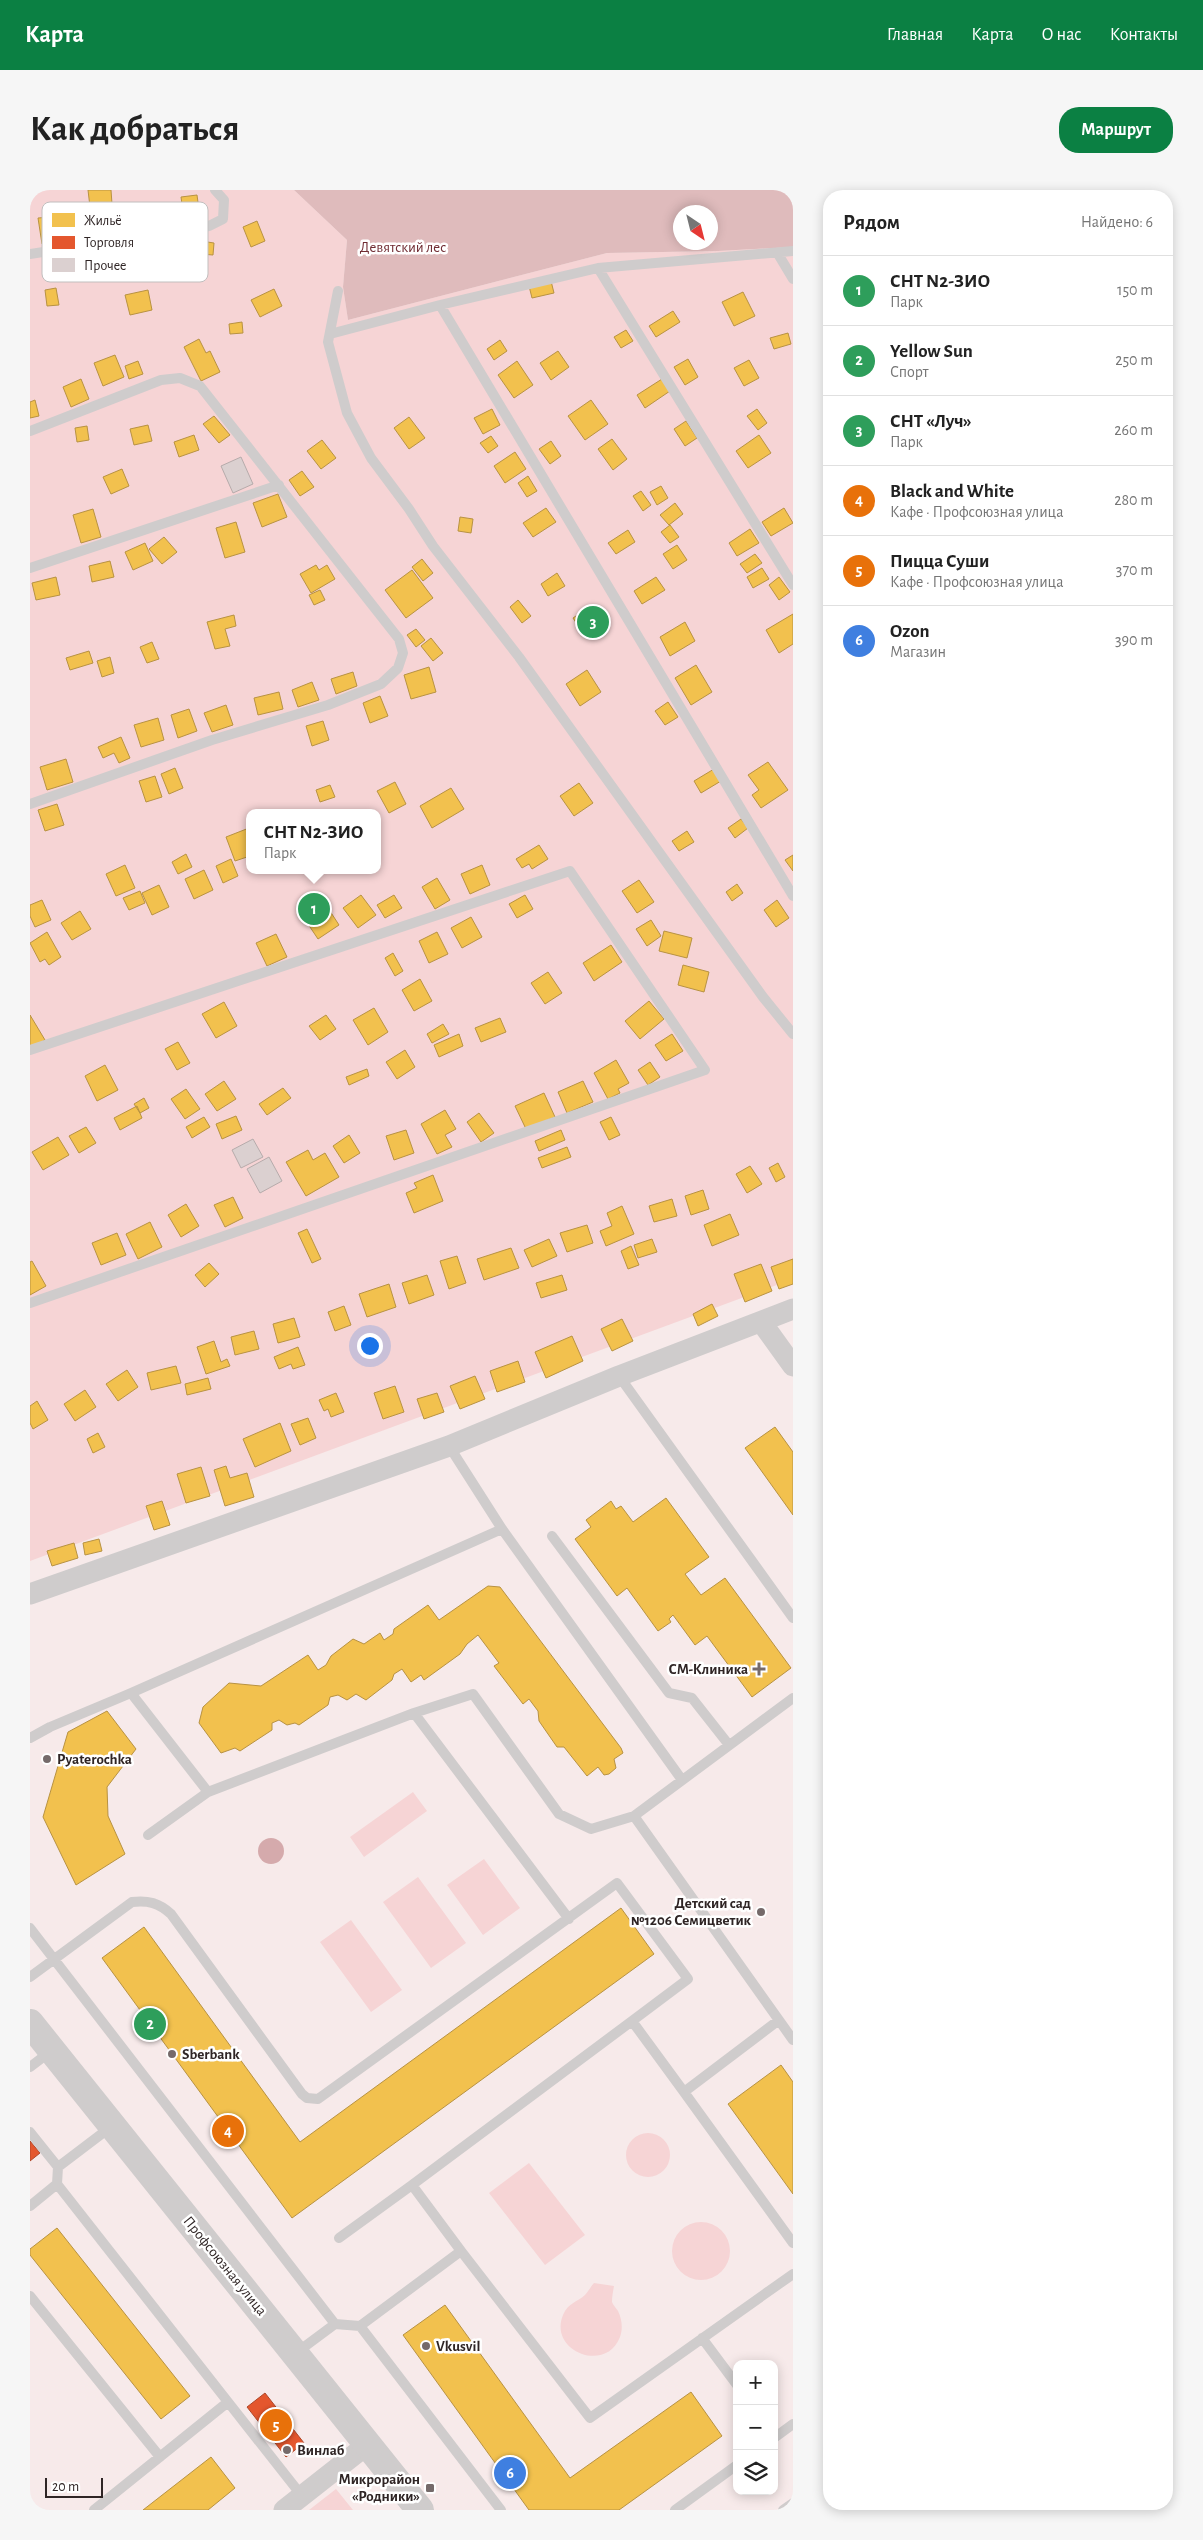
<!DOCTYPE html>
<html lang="ru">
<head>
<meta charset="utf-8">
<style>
  body { margin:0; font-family:"Alegreya Sans",sans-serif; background:#f6f6f6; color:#222 }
  .controls { position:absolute; right:15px; bottom:15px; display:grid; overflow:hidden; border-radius:10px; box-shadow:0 2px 12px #0003 }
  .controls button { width:45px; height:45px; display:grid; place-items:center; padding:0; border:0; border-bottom:1px solid #e0e0e0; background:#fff; color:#222; font:25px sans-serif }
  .compass { position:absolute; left:643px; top:15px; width:45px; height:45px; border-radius:50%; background:#fff; box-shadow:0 2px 12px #0003; rotate:145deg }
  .scale { position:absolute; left:15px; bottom:12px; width:58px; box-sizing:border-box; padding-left:5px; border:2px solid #2f2525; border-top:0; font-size:14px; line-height:18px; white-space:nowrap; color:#2f2525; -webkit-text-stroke:4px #fff; paint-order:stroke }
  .you { position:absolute; left:339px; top:1155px; width:18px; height:18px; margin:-12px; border:4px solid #fff; border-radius:50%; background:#1a73e8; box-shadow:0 0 0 8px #1a73e833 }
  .badge { display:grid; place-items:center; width:32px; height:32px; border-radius:50%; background:#0b8043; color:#fff; font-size:16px; font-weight:700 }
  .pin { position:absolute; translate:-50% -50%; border:2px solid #fff; box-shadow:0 1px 5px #0006 }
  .popup { position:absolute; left:216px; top:619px; width:135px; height:65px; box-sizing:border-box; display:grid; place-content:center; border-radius:10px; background:#fff; filter:drop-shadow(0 1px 4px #0005); font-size:16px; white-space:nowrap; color:#767676 }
  .popup b { font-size:19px; color:#222 }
  .popup::after { content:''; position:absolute; left:50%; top:100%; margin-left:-10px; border:10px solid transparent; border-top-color:#fff }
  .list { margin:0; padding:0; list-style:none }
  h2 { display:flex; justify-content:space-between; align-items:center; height:65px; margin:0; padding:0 20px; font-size:21px }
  h2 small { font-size:16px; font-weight:400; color:#767676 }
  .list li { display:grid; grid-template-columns:32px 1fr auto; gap:15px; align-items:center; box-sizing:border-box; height:70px; padding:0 20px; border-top:1px solid #e0e0e0 }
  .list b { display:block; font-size:19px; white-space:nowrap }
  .list p { margin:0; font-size:16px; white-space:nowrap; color:#767676 }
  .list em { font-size:16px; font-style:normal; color:#767676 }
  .icon { flex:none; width:28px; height:28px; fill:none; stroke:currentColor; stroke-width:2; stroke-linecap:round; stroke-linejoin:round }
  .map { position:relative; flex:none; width:763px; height:2320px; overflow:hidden; border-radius:20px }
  header { display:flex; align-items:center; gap:30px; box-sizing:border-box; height:70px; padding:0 25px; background:#0b8043; color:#fff }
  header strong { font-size:24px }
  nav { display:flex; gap:28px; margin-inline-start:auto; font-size:18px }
  .intro { display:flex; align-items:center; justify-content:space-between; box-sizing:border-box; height:120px; padding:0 30px }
  h1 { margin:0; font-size:35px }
  .button { padding:12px 22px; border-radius:20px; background:#0b8043; color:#fff; font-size:18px; font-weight:700 }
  main { display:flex; gap:30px; padding:0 30px }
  aside { flex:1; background:#fff; border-radius:20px; box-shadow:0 2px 12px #0003 }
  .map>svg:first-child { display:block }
</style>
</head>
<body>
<header>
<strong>Карта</strong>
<nav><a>Главная</a><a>Карта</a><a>О нас</a><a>Контакты</a></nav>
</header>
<div class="intro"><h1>Как добраться</h1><a class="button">Маршрут</a></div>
<main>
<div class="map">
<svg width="763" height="2320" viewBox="0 0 763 2320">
  <rect width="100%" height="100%" fill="#f7eaea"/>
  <path fill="#f6d4d5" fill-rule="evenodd" d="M0,0H264L317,50L313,97L318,130L577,63L688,61L763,57V1089L0,1371ZM220,623H348V680H220Z
    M383,1602L397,1621L334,1667L320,1647Z
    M454,1669L490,1718L453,1745L417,1695Z
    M388,1687L436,1753L401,1778L353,1712Z
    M321,1730L372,1800L341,1822L290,1752Z
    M596 1965a22 22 0 1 1 44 0a22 22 0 1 1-44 0Z
    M499,1973L555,2045L515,2075L459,2003Z
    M642 2061a29 29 0 1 1 58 0a29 29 0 1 1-58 0Z
    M564,2093L584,2096C583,2101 582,2107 582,2112C583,2115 586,2118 588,2121C592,2129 593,2139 590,2147C576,2184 518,2161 533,2125C538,2113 547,2112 555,2105C558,2102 561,2096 564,2093Z
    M306,2299L323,2320H279Z"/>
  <path fill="#dfbbbc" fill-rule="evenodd" d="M264,0H763V57L688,61L577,63L318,130L313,97L317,50ZM650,22H680V52H650Z"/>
  <path fill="#d5aaac" d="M228 1661a13 13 0 1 1 26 0a13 13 0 1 1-26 0Z"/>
  <path fill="#f2c14e" stroke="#b89242" d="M58,0H81L82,14L60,17Z
    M167,5L170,27L154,29L151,7Z
    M21,27L22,41L35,39L37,51L12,54L8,28Z
    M227,31L235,51L221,57L213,37Z
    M171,51L184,53L183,65L170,64Z
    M69,59L72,86L54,88L51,61Z
    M521,91L524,103L502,108L499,96Z
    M26,98L29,115L17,116L15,100Z
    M244,99L252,116L230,127L221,110Z
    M118,100L122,120L100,125L95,105Z
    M713,102L725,126L704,136L692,112Z
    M643,121L650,132L626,147L619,136Z
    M212,132L213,143L200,144L199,134Z
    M596,140L603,151L591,158L584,147Z
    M758,143L761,154L744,159L740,148Z
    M169,149L176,163L180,161L190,182L171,191L154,157Z
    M470,150L477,161L464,170L457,159Z
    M528,161L539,177L521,190L510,173Z
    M85,165L94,187L73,196L64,173Z
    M658,169L668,187L655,195L644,177Z
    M719,170L729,188L714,196L704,178Z
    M108,171L113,184L99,189L95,176Z
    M487,171L503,195L484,208L468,185Z
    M51,189L59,209L41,217L33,197Z
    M632,189L640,201L615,218L607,205Z
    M5,210L9,226L0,228V212Z
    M561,210L578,234L555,250L538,226Z
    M462,219L470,235L453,244L444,228Z
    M727,219L737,233L728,240L717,226Z
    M184,226L200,245L189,253L173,234Z
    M379,227L395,248L379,259L364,238Z
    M656,231L667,248L655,256L644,239Z
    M118,235L122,251L104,255L100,239Z
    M57,236L59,250L47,252L45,238Z
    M164,245L169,260L149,267L144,252Z
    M729,245L741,263L718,278L706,261Z
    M461,246L468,256L458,263L450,253Z
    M582,249L597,269L583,280L568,259Z
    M292,250L306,268L291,279L277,261Z
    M521,251L531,266L520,274L509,259Z
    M485,262L496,279L475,293L464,276Z
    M92,279L99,296L81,304L73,287Z
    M272,281L284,297L270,306L259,290Z
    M498,286L507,301L497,307L488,293Z
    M631,296L638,308L627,315L620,302Z
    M611,301L621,315L613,321L603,306Z
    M248,304L257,327L232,337L223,313Z
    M645,313L653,324L639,335L630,325Z
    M516,318L526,332L503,347L493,333Z
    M754,318L763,333L741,346L732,332Z
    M63,319L71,347L51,353L43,325Z
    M430,327L443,329L441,343L428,341Z
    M206,332L215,362L195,368L186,338Z
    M640,335L649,347L640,353L631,342Z
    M720,339L729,353L707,366L699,353Z
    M598,340L605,352L586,364L578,353Z
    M134,347L147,362L132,374L119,359Z
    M115,353L123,371L103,380L95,362Z
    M647,355L657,370L643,379L633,364Z
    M725,364L732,373L717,383L710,374Z
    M392,369L403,383L393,391L382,377Z
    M80,371L84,387L62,392L59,376Z
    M286,375L289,380L297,375L305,389L281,403L270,384Z
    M732,378L739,389L723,398L717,387Z
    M382,380L403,408L376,428L355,400Z
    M527,383L535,396L518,406L511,394Z
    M26,387L30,405L6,410L2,393Z
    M626,387L635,400L612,414L604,401Z
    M749,387L760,402L749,410L739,395Z
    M290,400L295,410L284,415L279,405Z
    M488,410L501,426L492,433L480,417Z
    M555,420L566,437L554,445L543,428Z
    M763,424V454L749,463L736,440Z
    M204,425L206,436L195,439L200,456L185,459L177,432Z
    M655,432L665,451L640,466L630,447Z
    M386,439L395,450L386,457L377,445Z
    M401,448L413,463L403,471L391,456Z
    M122,452L129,469L117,473L110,457Z
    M59,461L63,473L40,480L36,468Z
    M80,467L84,483L72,487L67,471Z
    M666,475L682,502L661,515L645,488Z
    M399,477L406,502L381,509L374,485Z
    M557,480L571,502L550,516L536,494Z
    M323,482L327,496L306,504L301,489Z
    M282,492L289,510L268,517L262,500Z
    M249,502L253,519L228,525L224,508Z
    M350,506L358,526L340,533L333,513Z
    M638,512L648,527L635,535L625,521Z
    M196,515L203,535L182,542L174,523Z
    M159,519L167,541L148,548L141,525Z
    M128,528L134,550L111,557L104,535Z
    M293,531L299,550L282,556L276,536Z
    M91,547L100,568L89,573L84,563L73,568L68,557Z
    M36,569L43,592L17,600L10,577Z
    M738,572L758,600L731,618L722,605L729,600L718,585Z
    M145,578L153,598L139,604L131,584Z
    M684,579L691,591L671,603L664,591Z
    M125,586L132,607L116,612L109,591Z
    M365,592L376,614L359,623L347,601Z
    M549,593L563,613L544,626L530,606Z
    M300,595L305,607L290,612L286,600Z
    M421,598L434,619L402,638L390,616Z
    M27,614L34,635L15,641L8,620Z
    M711,629L718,638L705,648L698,638Z
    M219,638L220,666L205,671L196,647Z
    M657,641L664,652L649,661L642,651Z
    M509,655L518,669L502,679L499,674L492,678L486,669Z
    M156,664L162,677L148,684L142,672Z
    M763,665V681L755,670Z
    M201,669L208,686L193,693L186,676Z
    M95,675L105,698L86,706L76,684Z
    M452,675L460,695L440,704L431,684Z
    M174,680L183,700L164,709L155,689Z
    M407,688L420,710L405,719L392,697Z
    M609,690L624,712L607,723L592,701Z
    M707,694L713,703L702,711L696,702Z
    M129,695L139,717L122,725L112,703Z
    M110,701L115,713L99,720L93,708Z
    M289,704L309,735L288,749L268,719Z
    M331,705L346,725L328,738L313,718Z
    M364,705L372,718L355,728L347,715Z
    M495,705L503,719L487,728L479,714Z
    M12,710L21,730L5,737L0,726V715Z
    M747,710L759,728L746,737L734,720Z
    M50,721L61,739L42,750L31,733Z
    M441,727L452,747L432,758L421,738Z
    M621,730L631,746L617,756L606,739Z
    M634,741L662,748L657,768L629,761Z
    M17,742L31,767L19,775L15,769L10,772L0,753Z
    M407,742L418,764L399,773L389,751Z
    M246,744L257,767L237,776L226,753Z
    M581,755L592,772L564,791L553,773Z
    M363,763L373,781L365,786L355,768Z
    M653,775L679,782L674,802L648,795Z
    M518,782L532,803L515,814L501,793Z
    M390,789L402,811L384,821L372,800Z
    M619,811L634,829L610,849L595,831Z
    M194,812L207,836L186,848L172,824Z
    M344,818L358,842L338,855L323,830Z
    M0,825L15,850L0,859Z
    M296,825L306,839L290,850L279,836Z
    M470,828L476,842L451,852L445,838Z
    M413,834L419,844L402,853L397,844Z
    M429,844L433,856L409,867L404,855Z
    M642,844L653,861L636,871L625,855Z
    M148,852L160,873L147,880L135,859Z
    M375,860L385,877L367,889L356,872Z
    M586,870L599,893L588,899L590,903L578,909L564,883Z
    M620,872L630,887L618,895L608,880Z
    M75,875L88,900L67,911L55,886Z
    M337,879L339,886L319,895L316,887Z
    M194,891L206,909L187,921L175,904Z
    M553,891L563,912L537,923L528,902Z
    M253,898L261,908L237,925L229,914Z
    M156,899L170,919L155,929L141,909Z
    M514,903L525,927L496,939L485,916Z
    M114,908L119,918L110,923L104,914Z
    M107,916L112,928L90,940L84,928Z
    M415,920L426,939L415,945L422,957L407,964L391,934Z
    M449,923L464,943L451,952L437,932Z
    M206,926L212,940L192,949L186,934Z
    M174,927L180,937L162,948L156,937Z
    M581,927L590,945L579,950L570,932Z
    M56,937L66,953L49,963L39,946Z
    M376,940L384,963L364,970L356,946Z
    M531,940L535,950L509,961L505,951Z
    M319,945L330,963L314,973L303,956Z
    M28,947L39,965L13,980L2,962Z
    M537,957L541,967L512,978L508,968Z
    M278,960L283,970L295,963L309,987L276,1006L256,972Z
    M748,973L755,987L746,992L739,978Z
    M720,976L732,994L717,1003L706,984Z
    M403,985L413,1011L384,1023L376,1003L387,998L384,993Z
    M673,1000L679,1019L661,1025L655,1006Z
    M203,1007L213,1028L195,1037L184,1015Z
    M642,1009L647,1026L624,1032L619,1016Z
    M156,1014L169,1036L151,1047L138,1025Z
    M592,1016L604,1044L576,1056L570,1041L582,1036L577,1023Z
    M700,1024L709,1045L682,1056L674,1035Z
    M120,1032L132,1057L108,1069L96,1044Z
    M557,1035L563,1053L537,1062L530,1043Z
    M277,1039L291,1069L282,1073L268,1043Z
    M87,1043L96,1065L71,1075L62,1053Z
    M519,1049L527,1066L502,1077L494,1060Z
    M622,1049L627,1062L608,1068L604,1055Z
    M601,1056L609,1075L598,1079L591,1061Z
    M481,1058L489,1078L454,1090L447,1069Z
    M427,1066L436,1093L419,1099L410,1071Z
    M763,1069V1094L749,1099L741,1077Z
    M2,1071L16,1096L0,1105V1072Z
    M179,1073L189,1084L175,1097L165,1085Z
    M731,1074L742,1101L715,1112L704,1084Z
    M397,1085L404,1105L379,1114L372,1093Z
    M532,1085L537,1100L511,1108L506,1093Z
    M359,1094L366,1117L337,1127L329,1104Z
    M682,1114L688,1126L668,1136L663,1124Z
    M314,1116L321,1135L305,1141L298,1122Z
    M264,1128L270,1147L248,1153L243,1134Z
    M592,1129L603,1151L582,1161L571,1139Z
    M224,1141L229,1159L205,1165L201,1147Z
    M542,1146L553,1171L516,1188L505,1162Z
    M184,1151L191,1172L197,1169L200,1176L176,1184L167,1157Z
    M268,1157L275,1175L263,1179L261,1174L249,1179L244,1167Z
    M488,1171L495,1192L467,1202L460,1181Z
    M146,1176L151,1193L121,1200L117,1183Z
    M97,1180L108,1197L88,1211L76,1194Z
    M445,1186L455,1209L430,1219L420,1196Z
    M178,1188L181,1199L157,1205L155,1194Z
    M365,1196L374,1222L353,1229L344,1203Z
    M55,1200L66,1217L45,1231L34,1214Z
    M306,1203L314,1222L301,1227L298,1219L294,1221L289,1210Z
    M407,1203L414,1222L394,1229L387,1209Z
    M7,1211L18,1230L3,1239L0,1233V1216Z
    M278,1228L286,1248L270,1255L261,1234Z
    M250,1233L261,1261L225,1277L213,1249Z
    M745,1237L763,1262V1325L715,1258Z
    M68,1243L75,1257L63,1263L57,1249Z
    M196,1276L200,1288L217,1283L224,1307L195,1316L184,1280Z
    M171,1277L180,1306L156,1313L147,1284Z
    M636,1308L679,1367L655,1384L671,1405L695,1388L761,1478L722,1507L677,1446L665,1455L643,1425L639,1429L641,1432L628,1441L597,1398L587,1406L545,1349L561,1337L556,1330L581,1311L586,1319L591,1316L603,1332Z
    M132,1311L140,1335L124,1340L116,1316Z
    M69,1349L72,1361L55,1365L53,1353Z
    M44,1353L48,1368L22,1376L17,1361Z
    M458,1396L470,1397L591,1558L593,1563L584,1569L586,1578L579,1584L574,1585L568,1577L557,1586L534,1557H527L509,1531L508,1521L499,1509L493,1514L464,1476L469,1473L448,1445L437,1454L430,1464L394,1490L391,1485L381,1492L372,1479L364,1484L362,1490L336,1510L326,1504L317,1510L308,1505L300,1507L298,1515L269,1535L265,1533L257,1535L249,1530L242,1533V1540L210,1561L205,1558L191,1563L169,1533L173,1517L199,1493L231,1496L278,1465L288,1480L296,1475L301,1466L323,1449L334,1454L350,1443L354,1450L363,1444L364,1439L398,1415L409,1430Z
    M77,1521L106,1559L77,1597L78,1626L95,1664L46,1695L13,1627L38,1542Z
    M591,1718L624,1764L262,2028L72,1768L114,1737L270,1952Z
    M751,1875L763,1892V2004L698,1914Z
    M27,2038L160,2206L131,2229L0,2065V2059Z
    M415,2115L540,2288L661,2202L692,2246L589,2320H499L373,2145Z
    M181,2267L205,2298L178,2320H113Z"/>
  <path fill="#e4572e" stroke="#ae482b" d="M0,1951L10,1963L0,1971Z
    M235,2203L274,2253L256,2267L217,2217Z"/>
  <path fill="#dbd0d0" stroke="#b6abab" d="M211,267L223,294L203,303L191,276Z
    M223,949L233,967L211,978L202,960Z
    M239,967L252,991L230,1003L217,979Z"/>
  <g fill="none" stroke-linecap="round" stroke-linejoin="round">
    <path stroke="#cfcccc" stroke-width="10" d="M0,64L179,36L193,29L194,10L185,0
      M748,64L763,89
      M568,78L763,395
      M308,101L298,152L317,223L341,268L379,319L403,356L489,467L733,807L763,844
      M410,115L763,706
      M300,144L410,115L568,78L763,61
      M0,241L131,190L150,188L170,196L369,449L373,463L368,478L351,494L298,515L182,550L0,614
      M0,378L249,295
      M0,860L540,681L675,880L0,1113
      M589,1186L763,1428
      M419,1256L472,1339L652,1590
      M522,1346L639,1503L662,1508L699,1555
      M101,1503L472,1339
      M763,1508L604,1626L763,1850
      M384,1523L443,1504L529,1624L561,1639L604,1626
      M0,1548L20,1537L101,1503L178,1602L384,1523L539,1729
      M118,1645L178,1602
      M0,1738L305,2134
      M0,1787L102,1712C118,1710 129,1713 141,1724L272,1904L277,1908L288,1909L587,1693L658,1789L602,1831
      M0,1877L21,1861
      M654,1902L763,2053
      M0,1942L28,1977
      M0,2016L27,1994
      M309,2048L382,1995
      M431,2061L560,2228L763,2084
      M0,2106L130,2267
      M672,2148L707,2195
      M266,2163L305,2134L330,2136
      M198,2212L272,2306
      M744,2248L763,2234
      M64,2320L198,2212L27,1994L28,1977L82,1936
      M471,2320L330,2136L431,2061L382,1995L602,1831L654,1902L749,1830
      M645,2320L707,2275
      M753,2320L763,2313"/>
    <path stroke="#cfcccc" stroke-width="21" d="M732,1133L763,1176
      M0,1404L419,1256L589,1186L763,1119
      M254,2320L338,2254"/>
    <path stroke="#cfcccc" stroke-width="28" d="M0,1833L390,2320"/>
  </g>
  <g fill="#756a6a" stroke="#fff" stroke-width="2">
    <path d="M726.5 1471.5h5v5h5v5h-5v5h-5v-5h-5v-5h5z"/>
    <circle cx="17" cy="1569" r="5"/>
    <circle cx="731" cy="1722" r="5"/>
    <circle cx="142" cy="1864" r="5"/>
    <circle cx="396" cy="2156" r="5"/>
    <circle cx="257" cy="2260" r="5"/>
    <rect x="395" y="2293" width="10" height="10" rx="2.5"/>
  </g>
  <g text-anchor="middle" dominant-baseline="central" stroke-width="5" stroke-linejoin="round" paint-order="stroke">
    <g font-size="15" fill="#712d34" stroke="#fff">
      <text x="373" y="57">Девятский лес</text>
    </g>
    <g font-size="15" font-weight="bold" fill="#2f2525" stroke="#fff" text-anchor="start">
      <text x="718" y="1479" text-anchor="end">СМ-Клиника</text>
      <text x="27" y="1569">Pyaterochka</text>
      <text x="721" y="1713" text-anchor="end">Детский сад<tspan x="721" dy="17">№1206 Семицветик</tspan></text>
      <text x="152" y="1864">Sberbank</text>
      <text x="406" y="2156">Vkusvil</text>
      <text x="267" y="2260">Винлаб</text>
      <text x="390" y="2289" text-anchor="end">Микрорайон<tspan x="390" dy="17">«Родники»</tspan></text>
    </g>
    <g font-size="15" fill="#2f2525" stroke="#fff">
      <text transform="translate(195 2076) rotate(51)">Профсоюзная улица</text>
    </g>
  </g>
  <rect x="12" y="12" width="166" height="80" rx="8" fill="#fff" stroke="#c1bebe" stroke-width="1"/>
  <rect x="22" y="23" width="23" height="14" fill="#f2c14e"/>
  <rect x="22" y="46" width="23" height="13" fill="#e4572e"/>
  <rect x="22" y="68" width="23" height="14" fill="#dbd0d0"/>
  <g font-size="14" fill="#2f2525">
    <text x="54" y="35">Жильё</text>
    <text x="54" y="57">Торговля</text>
    <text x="54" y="80">Прочее</text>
  </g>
</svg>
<div class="controls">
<button>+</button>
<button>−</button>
<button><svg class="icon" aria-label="layers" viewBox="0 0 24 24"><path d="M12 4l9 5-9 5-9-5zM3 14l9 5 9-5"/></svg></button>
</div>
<svg class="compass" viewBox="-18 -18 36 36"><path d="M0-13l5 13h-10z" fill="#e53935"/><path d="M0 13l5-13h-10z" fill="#767676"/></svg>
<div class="scale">20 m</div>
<div class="you"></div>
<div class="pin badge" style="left:284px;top:719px;background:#2e9e5b">1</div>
<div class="popup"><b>СНТ N2-ЗИО</b>Парк</div>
<div class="pin badge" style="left:120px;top:1834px;background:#2e9e5b">2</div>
<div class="pin badge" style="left:563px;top:432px;background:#2e9e5b">3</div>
<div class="pin badge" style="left:198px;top:1941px;background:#e8710a">4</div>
<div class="pin badge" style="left:246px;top:2235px;background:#e8710a">5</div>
<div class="pin badge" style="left:480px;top:2283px;background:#3f7fe0">6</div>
</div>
<aside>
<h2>Рядом<small>Найдено: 6</small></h2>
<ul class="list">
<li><span class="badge" style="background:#2e9e5b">1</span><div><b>СНТ N2-ЗИО</b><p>Парк</p></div><em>150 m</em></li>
<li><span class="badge" style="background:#2e9e5b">2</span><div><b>Yellow Sun</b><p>Спорт</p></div><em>250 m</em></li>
<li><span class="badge" style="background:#2e9e5b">3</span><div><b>СНТ «Луч»</b><p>Парк</p></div><em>260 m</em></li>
<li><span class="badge" style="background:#e8710a">4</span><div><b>Black and White</b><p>Кафе · Профсоюзная улица</p></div><em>280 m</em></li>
<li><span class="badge" style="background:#e8710a">5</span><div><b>Пицца Суши</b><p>Кафе · Профсоюзная улица</p></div><em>370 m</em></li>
<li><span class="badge" style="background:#3f7fe0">6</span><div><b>Ozon</b><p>Магазин</p></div><em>390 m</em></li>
</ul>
</aside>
</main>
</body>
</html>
